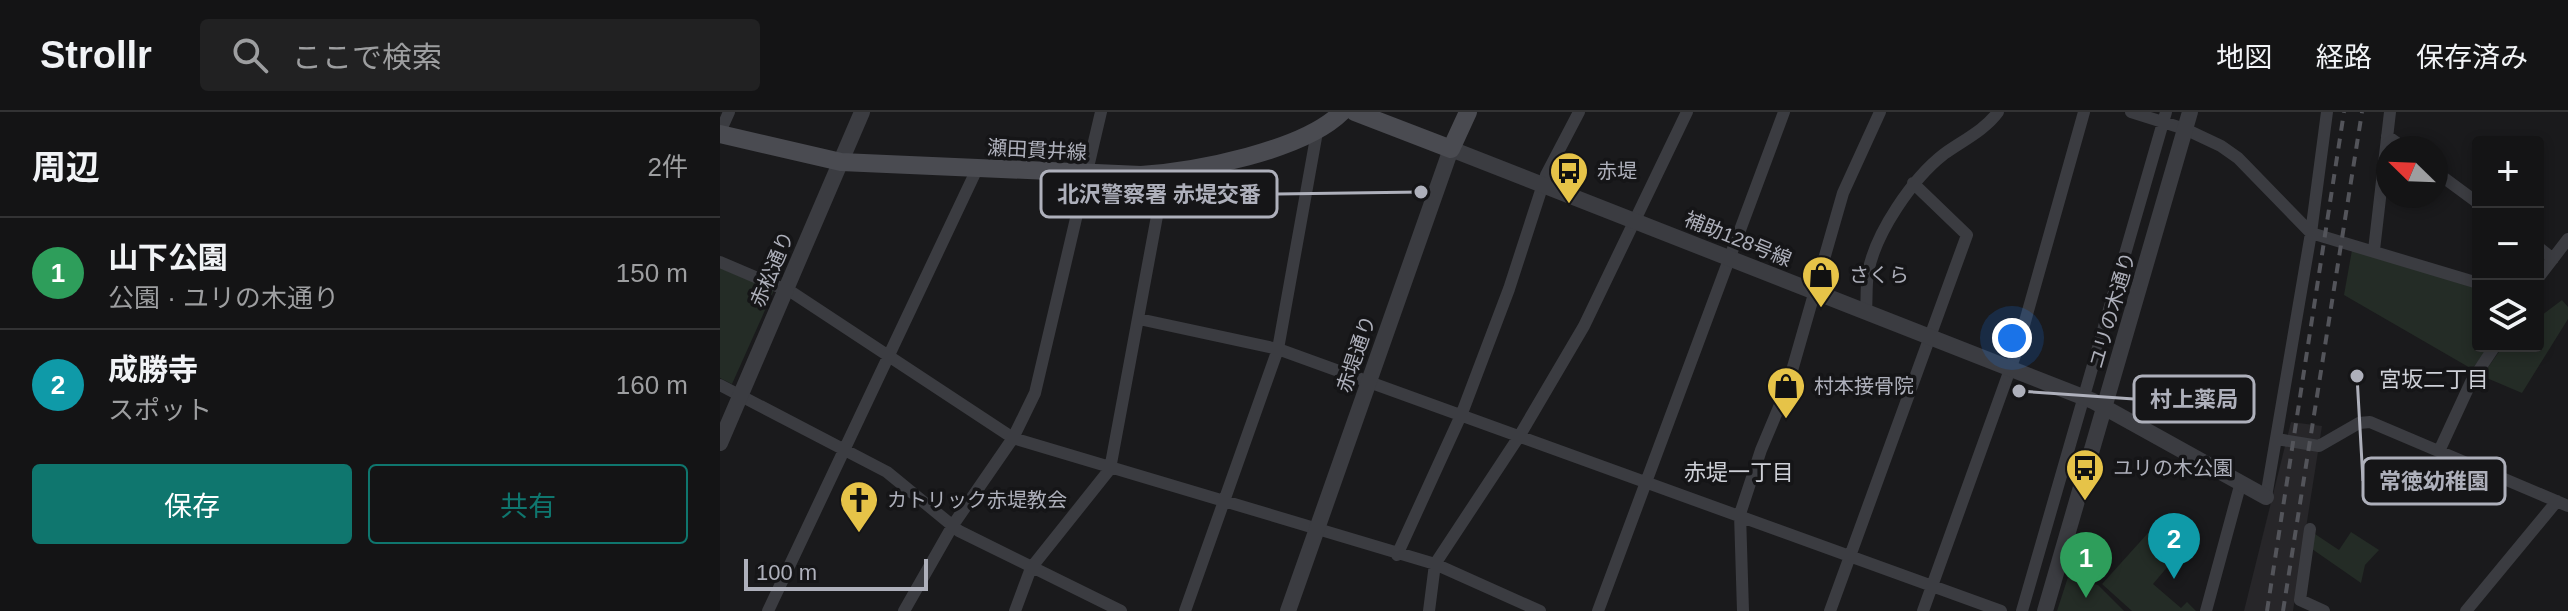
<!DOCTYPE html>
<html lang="ja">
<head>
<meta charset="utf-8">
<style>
  body { margin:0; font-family:Arial,"Noto Sans JP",sans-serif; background:#212122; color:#f1f3f6 }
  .controls { position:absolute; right:24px; top:24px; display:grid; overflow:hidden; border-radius:8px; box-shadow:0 4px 12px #0003 }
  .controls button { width:72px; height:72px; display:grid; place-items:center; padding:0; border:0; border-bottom:2px solid #333334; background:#141415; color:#f1f3f6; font:40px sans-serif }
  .compass { position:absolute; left:1656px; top:24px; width:72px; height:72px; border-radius:50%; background:#141415; box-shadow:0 4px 12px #0003; rotate:293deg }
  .scale { position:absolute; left:24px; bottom:20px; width:184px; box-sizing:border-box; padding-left:8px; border:4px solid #aeb0bb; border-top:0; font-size:22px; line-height:28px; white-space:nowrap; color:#aeb0bb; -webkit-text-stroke:6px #151517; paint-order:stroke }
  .you { position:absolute; left:1292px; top:226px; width:28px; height:28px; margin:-20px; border:6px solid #fff; border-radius:50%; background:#1a73e8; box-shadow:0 0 0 12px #1a73e833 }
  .badge { display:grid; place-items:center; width:52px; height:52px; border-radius:50%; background:#0f766e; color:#fff; font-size:26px; font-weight:700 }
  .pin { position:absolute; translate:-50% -66px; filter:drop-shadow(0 2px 4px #0008) }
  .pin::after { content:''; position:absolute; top:42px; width:28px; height:24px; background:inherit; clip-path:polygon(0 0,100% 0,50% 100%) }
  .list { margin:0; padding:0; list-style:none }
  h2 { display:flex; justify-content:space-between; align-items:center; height:104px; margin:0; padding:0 32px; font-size:34px }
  h2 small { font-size:26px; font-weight:400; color:#9d9ea0 }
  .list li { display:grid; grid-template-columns:52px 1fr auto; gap:24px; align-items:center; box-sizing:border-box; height:112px; padding:0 32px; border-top:2px solid #333334 }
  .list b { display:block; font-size:30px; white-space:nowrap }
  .list p { margin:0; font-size:26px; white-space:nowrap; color:#9d9ea0 }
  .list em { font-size:26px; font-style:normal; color:#9d9ea0 }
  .actions { display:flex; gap:16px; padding:24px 32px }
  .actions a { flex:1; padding:18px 0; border:2px solid #0f766e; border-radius:8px; text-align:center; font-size:28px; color:#0f766e }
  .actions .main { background:#0f766e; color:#fff }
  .icon { flex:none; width:44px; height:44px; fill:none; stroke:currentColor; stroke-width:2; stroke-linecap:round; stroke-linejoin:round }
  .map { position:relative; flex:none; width:1848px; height:499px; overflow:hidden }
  header { display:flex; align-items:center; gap:48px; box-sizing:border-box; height:112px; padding:0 40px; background:#141415; border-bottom:2px solid #333334 }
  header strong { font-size:38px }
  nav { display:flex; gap:44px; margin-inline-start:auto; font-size:28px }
  .search { width:560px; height:72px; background:#212122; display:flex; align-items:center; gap:20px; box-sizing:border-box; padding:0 28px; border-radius:8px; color:#9d9ea0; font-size:30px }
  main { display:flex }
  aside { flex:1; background:#141415 }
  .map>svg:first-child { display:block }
</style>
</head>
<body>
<header>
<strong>Strollr</strong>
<div class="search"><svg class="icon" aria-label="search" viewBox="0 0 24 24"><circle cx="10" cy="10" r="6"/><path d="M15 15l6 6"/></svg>ここで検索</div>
<nav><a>地図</a><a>経路</a><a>保存済み</a></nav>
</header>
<main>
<aside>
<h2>周辺<small>2件</small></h2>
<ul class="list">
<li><span class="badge" style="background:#2e9e5b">1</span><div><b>山下公園</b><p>公園 · ユリの木通り</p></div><em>150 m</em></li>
<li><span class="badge" style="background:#0f9aa8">2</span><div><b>成勝寺</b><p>スポット</p></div><em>160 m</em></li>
</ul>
<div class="actions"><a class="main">保存</a><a>共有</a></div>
</aside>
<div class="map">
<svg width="1848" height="499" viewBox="0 0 1848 499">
  <rect width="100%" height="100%" fill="#1a1a1c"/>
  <path fill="#272629" d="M1571,310L1602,314L1573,499H1524Z"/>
  <path fill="#242c26" d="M1632,138L1758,175V234H1770L1752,257L1624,183Z
    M0,156L54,178L12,272L0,266Z
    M1842,188L1848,195V207L1802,281L1762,264L1783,234H1818V206Z
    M1631,420L1659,438L1645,453L1641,471L1592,437L1595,422L1619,438Z
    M1428,421L1452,442L1445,449L1449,453L1433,472L1461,496L1467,490L1476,499H1412L1382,472Z
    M1348,465L1378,473L1404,499H1337Z"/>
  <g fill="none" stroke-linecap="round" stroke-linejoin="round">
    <path stroke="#3b3c41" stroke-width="12" d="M1411,0L1465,17L1501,34L1518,46L1591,121L1758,171
      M0,20L9,0
      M1667,24L1684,36
      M1716,60L1758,91
      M1818,135L1833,147
      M1654,138L1670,0
      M0,150L73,181L293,326L715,452L820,499
      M1818,166L1848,127
      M1146,198C1147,186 1146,173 1148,161C1155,121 1193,66 1224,42C1242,29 1265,18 1278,0
      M419,207L558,237L1281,499
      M0,273L167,360L239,419L401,499
      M1557,327L1599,334L1639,311L1650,310L1848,394
      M1720,337L1751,270L1775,234
      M1546,385L1591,121L1607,0
      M1590,417L1580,488L1604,499
      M677,443L742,301L789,177L826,63L859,0
      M48,499L257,57
      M184,499L233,413L293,326L315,281L381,0
      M295,499L311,456L390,357L445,61
      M465,499L558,237L597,20
      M709,499L715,452L800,323L864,214L967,0
      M878,499L1064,0
      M1023,499L1020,402L1041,338L1067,276L1123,81L1160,0
      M1110,499L1247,123L1193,71
      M1203,499L1297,238L1364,0
      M1302,499L1446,0
      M1486,499L1521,370
      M1746,499L1837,389"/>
    <path stroke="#3b3c41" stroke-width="16" d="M0,331L142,0
      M568,499L731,37L1373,289L1546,385
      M1325,499L1470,0"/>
    <path stroke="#4a4b51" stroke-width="18" d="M635,0L731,37L748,0
      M0,22L121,50L421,63C476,59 583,39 622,0"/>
    <path stroke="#53545a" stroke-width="4" stroke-dasharray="10 8" stroke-linecap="butt" d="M1547,499L1624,0
      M1563,499L1642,0"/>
  </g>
  <defs>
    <g id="bus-pin" transform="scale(2)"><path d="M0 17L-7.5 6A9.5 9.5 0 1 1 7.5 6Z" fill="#e6c348" stroke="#151517"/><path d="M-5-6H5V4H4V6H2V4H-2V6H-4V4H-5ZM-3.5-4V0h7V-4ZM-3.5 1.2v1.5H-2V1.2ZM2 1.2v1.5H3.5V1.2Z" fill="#111"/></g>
    <g id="shop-pin" transform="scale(2)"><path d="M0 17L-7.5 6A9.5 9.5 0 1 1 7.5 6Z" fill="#e6c348" stroke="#151517"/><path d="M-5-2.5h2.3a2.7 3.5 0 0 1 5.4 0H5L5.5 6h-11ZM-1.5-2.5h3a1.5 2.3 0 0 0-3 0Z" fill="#111"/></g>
    <g id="church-pin" transform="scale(2)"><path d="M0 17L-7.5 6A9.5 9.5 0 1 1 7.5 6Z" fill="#e6c348" stroke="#151517"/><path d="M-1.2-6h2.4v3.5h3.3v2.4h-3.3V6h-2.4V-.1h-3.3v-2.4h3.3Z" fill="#111"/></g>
  </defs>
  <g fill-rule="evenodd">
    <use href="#bus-pin" x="849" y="59"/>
    <use href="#shop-pin" x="1101" y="163"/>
    <use href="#shop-pin" x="1066" y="274"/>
    <use href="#bus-pin" x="1365" y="356"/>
    <use href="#church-pin" x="139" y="388"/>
  </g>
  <g text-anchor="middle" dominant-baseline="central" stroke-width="7" stroke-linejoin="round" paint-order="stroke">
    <g font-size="20" fill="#aeb0bb" stroke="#151517">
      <text transform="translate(317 38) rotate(3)">瀬田貫井線</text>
      <text transform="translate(1018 127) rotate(22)">補助128号線</text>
      <text transform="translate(52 157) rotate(-67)">赤松通り</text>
      <text transform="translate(1392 198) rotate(-74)">ユリの木通り</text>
      <text transform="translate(636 242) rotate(-71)">赤堤通り</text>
    </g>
    <g font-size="20" fill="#aeb0bb" stroke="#151517" text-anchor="start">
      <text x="877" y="59">赤堤</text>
      <text x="1129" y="163">さくら</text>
      <text x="1094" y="274">村本接骨院</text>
      <text x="1393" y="356">ユリの木公園</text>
      <text x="167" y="388">カトリック赤堤教会</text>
    </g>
    <g font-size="22" fill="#ced0d7" stroke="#151517">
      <text x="1714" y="267">宮坂二丁目</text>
      <text x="1019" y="360">赤堤一丁目</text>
    </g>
  </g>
  <path fill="none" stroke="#aeb0bb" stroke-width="3" d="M701 80L557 82M1299 279L1414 287M1637 264L1643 369"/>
  <g fill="#aeb0bb" stroke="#151517" stroke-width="3">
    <circle cx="701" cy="80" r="8"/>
    <circle cx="1299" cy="279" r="8"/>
    <circle cx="1637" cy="264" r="8"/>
  </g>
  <g fill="#151517" stroke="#aeb0bb" stroke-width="3">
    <rect x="321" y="59" width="236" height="46" rx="8"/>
    <rect x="1414" y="264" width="120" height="46" rx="8"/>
    <rect x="1643" y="346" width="142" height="46" rx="8"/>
  </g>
  <g font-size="22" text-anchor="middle" font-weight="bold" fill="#aeb0bb">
    <text x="439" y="90">北沢警察署 赤堤交番</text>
    <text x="1474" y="295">村上薬局</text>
    <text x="1714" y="377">常徳幼稚園</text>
  </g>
</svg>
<div class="controls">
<button>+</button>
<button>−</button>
<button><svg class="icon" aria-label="layers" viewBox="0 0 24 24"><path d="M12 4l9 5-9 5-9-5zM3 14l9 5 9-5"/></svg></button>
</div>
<svg class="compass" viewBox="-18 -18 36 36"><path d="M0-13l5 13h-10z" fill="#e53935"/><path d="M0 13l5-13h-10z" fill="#9d9ea0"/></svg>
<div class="scale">100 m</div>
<div class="you"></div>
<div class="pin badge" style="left:1366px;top:486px;background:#2e9e5b">1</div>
<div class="pin badge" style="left:1454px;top:467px;background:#0f9aa8">2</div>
</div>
</main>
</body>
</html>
